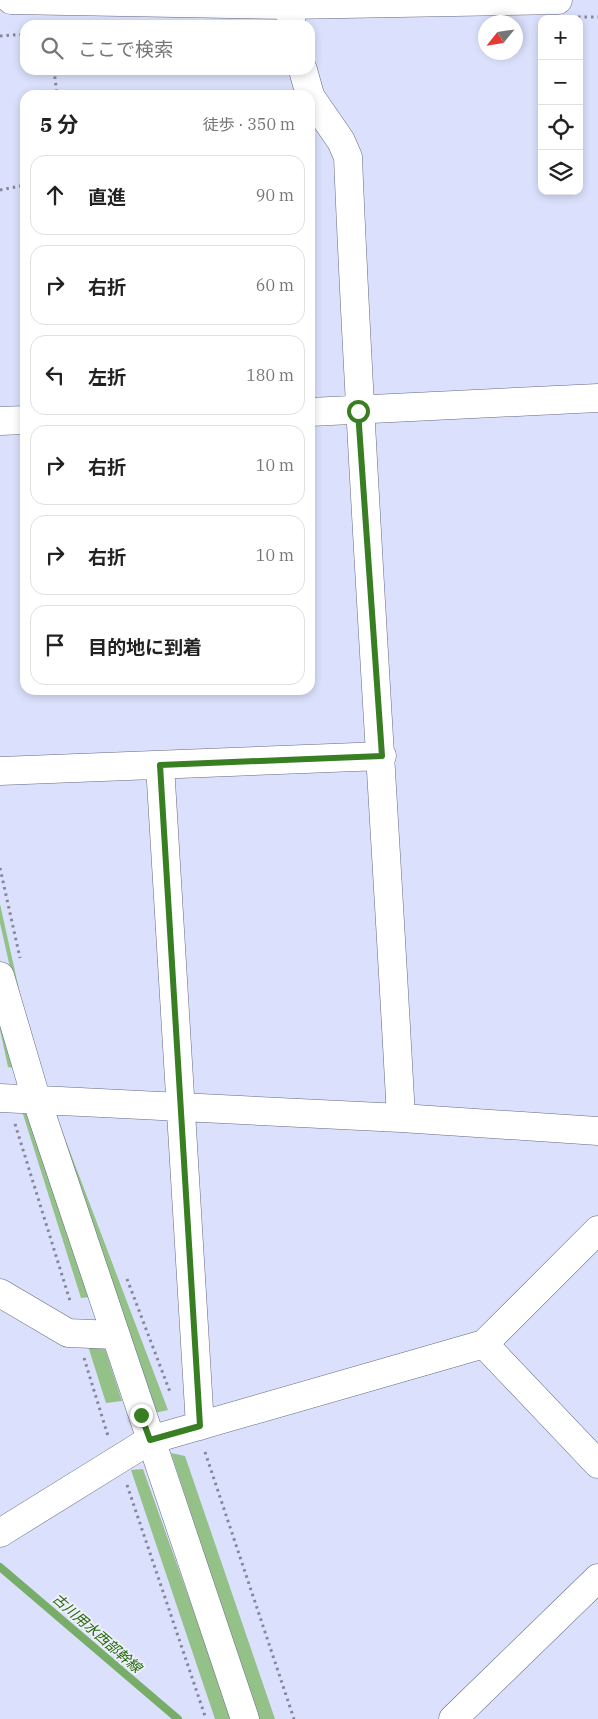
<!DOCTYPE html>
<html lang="ja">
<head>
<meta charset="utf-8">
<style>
  body { margin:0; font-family:"IBM Plex Serif","Noto Sans JP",serif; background:#f6f6f6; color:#222 }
  .controls { position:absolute; right:15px; top:15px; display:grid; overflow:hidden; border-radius:10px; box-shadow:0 2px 8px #0003 }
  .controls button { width:45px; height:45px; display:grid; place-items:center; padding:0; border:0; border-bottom:1px solid #e0e0e0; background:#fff; color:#222; font:25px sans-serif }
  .compass { position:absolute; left:478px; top:15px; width:45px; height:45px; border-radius:50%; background:#fff; box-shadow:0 2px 8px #0003; rotate:240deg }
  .stop { position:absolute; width:15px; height:15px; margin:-11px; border:4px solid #387e22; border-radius:50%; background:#fff }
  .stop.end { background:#387e22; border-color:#fff; box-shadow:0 1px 5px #0008 }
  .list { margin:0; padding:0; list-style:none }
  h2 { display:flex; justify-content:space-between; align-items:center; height:65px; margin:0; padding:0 20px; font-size:21px }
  h2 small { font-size:16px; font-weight:400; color:#767676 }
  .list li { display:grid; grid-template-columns:32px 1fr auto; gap:15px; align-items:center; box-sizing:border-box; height:80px; margin:0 10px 10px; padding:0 10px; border:1px solid #e0e0e0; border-radius:15px }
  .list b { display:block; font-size:19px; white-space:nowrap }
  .list em { font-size:16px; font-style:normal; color:#767676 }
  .icon { flex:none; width:28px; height:28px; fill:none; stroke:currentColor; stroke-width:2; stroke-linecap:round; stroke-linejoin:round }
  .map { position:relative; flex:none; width:598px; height:1719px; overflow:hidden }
  .search { position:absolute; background:#fff; box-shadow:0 2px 8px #0003; left:20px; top:20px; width:295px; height:55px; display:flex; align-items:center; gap:12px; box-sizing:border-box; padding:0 18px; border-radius:15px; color:#767676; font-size:19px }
  .panel { position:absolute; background:#fff; box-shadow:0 2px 8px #0003; left:20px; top:90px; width:295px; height:605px; border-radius:15px }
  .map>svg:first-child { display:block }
</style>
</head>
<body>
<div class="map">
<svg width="598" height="1719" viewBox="0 0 598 1719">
  <rect width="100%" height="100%" fill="#dbe0fc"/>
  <path fill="#94c188" d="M0,904L39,1079H35L0,923Z
    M0,1002L14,1068L8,1067L0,1030Z
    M30,1110L91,1297L81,1298L22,1111Z
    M58,1120L168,1410L154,1413Z
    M88,1346L105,1349L122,1401L106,1403Z
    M171,1453L185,1456L275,1719H259Z
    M143,1469L232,1719H215L131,1470Z"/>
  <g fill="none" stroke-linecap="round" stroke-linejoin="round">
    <path stroke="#77ad69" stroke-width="8" d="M0,1567L178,1719"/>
    <g stroke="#656982" stroke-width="29">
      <path id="minor" d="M288,5L292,25
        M303,70L310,95
        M310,96L341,141L348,157C361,477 384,797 401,1118
        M310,412L598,398
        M0,421L25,420
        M160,765L200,1426
        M0,771L382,756
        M0,976L36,1098L245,1719
        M0,1098L401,1118L598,1131
        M0,1293L68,1333L115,1335
        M484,1344L598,1464
        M0,1533L150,1440L484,1344L598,1230
        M453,1719L598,1578"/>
    </g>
    <g stroke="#656982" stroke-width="29">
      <path id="major" d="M11,0L288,5L558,0"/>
    </g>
    <path stroke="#84879a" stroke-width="3" stroke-dasharray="2.5 4" stroke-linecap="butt" d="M578,17H598
      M0,36L25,34
      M54,70L57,95
      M0,190L25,185
      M0,868L20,958
      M15,1124L71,1304
      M127,1279L170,1392
      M84,1358L108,1436
      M205,1452L294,1719
      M127,1485L206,1719"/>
    <use href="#minor" stroke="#fff" stroke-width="28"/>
    <use href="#major" stroke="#fff" stroke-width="28"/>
  </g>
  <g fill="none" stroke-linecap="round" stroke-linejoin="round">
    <path stroke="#387e22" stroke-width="6" d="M141,1415L150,1440L200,1426L160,765L382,756L358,411"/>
  </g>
  <g text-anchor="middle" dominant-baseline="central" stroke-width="4" stroke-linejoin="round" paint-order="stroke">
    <g font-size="14" font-style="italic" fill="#236806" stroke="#edeffa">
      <text transform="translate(97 1633) rotate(41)">古川用水西部幹線</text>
    </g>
  </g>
</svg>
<div class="controls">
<button>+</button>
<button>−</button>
<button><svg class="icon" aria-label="locate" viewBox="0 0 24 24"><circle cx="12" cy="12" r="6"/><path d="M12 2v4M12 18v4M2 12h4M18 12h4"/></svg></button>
<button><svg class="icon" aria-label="layers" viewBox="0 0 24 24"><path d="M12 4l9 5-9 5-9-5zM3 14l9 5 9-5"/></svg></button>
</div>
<svg class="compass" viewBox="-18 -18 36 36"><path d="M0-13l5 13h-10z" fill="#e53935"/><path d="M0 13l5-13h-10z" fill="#767676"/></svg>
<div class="stop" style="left:358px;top:411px"></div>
<div class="stop end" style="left:141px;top:1415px"></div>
<div class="search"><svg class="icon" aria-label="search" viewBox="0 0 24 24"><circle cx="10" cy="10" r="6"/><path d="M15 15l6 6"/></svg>ここで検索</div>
<section class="panel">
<h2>5 分<small>徒歩 · 350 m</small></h2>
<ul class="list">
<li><svg class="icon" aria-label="ahead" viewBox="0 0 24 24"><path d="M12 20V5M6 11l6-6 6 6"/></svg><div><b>直進</b></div><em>90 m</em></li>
<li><svg class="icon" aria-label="right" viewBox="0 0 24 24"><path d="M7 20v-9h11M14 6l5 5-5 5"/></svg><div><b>右折</b></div><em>60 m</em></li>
<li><svg class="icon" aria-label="left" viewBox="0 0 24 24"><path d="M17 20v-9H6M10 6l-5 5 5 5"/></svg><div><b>左折</b></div><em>180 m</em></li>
<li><svg class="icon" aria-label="right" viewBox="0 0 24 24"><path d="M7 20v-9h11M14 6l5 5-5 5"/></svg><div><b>右折</b></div><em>10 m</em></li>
<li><svg class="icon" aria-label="right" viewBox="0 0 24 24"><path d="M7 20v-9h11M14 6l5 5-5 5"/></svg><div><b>右折</b></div><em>10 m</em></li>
<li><svg class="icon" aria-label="arrive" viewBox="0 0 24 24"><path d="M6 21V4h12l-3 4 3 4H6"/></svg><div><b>目的地に到着</b></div></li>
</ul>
</section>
</div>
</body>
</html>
